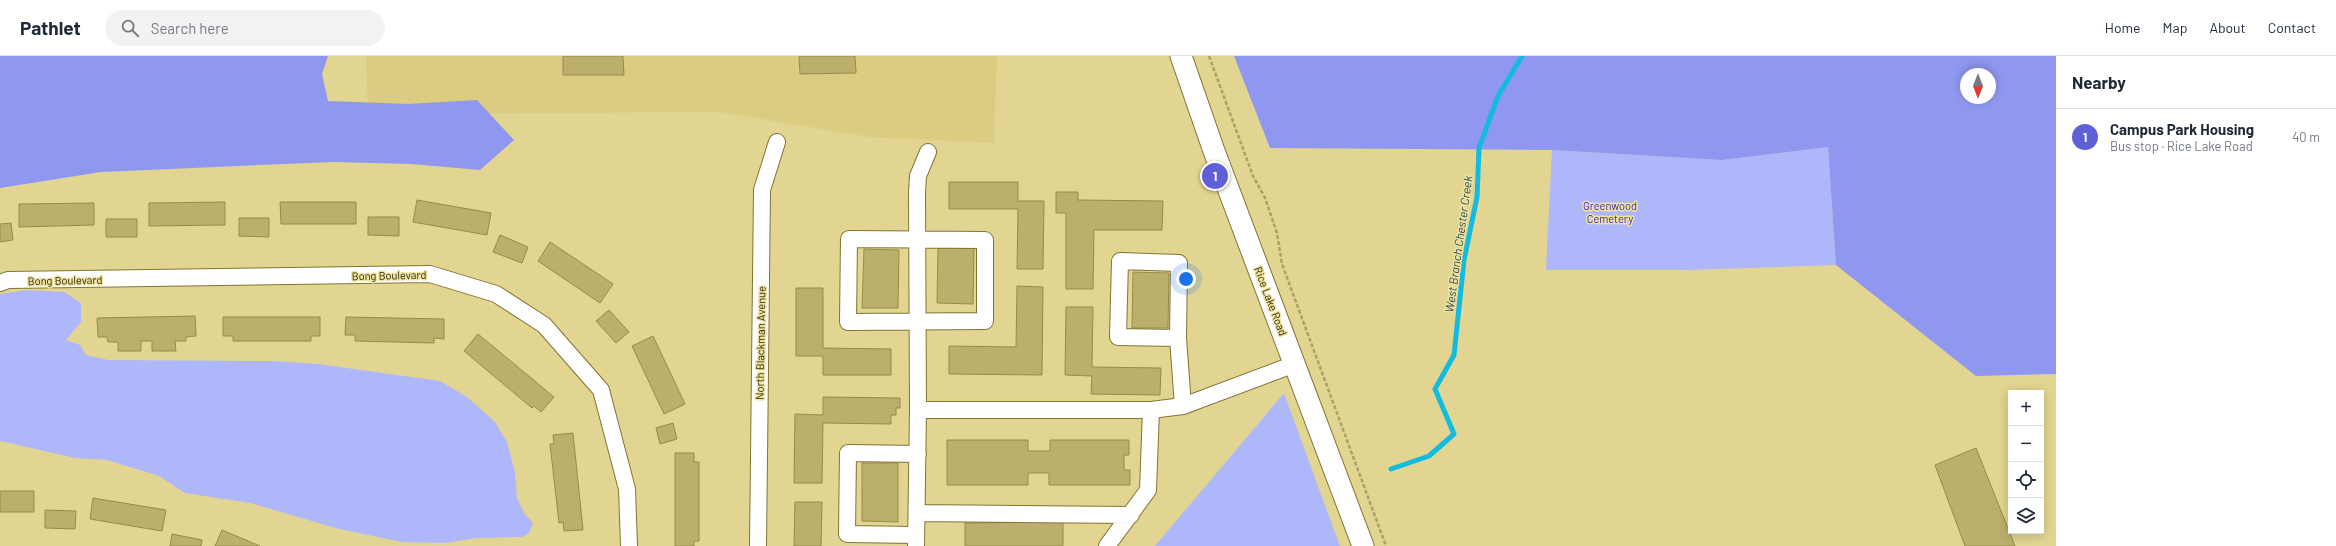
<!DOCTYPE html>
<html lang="en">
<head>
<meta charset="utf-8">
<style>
  body { margin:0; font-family:Barlow,sans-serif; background:#f2f2f3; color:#1f2937 }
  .controls { position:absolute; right:12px; bottom:12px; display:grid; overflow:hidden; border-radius:0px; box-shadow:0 2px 10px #0003 }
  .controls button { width:36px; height:36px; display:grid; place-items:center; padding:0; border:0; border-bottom:1px solid #e0e1e3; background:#fff; color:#1f2937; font:20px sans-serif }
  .compass { position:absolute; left:1960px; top:12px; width:36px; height:36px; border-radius:50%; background:#fff; box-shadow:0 2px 10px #0003; rotate:180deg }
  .you { position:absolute; left:1186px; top:223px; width:14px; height:14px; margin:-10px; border:3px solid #fff; border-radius:50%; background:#1a73e8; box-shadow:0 0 0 6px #1a73e833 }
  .badge { display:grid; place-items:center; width:26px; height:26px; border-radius:50%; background:#5f5fd8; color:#fff; font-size:13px; font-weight:700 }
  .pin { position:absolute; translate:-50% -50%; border:2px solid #fff; box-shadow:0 1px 4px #0006 }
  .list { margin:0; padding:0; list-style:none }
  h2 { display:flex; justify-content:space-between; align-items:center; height:52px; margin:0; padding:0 16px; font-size:17px }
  h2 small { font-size:13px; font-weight:400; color:#747a83 }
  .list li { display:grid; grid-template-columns:26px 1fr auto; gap:12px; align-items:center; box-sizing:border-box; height:56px; padding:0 16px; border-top:1px solid #e0e1e3 }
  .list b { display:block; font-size:15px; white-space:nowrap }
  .list p { margin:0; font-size:13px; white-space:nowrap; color:#747a83 }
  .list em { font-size:13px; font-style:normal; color:#747a83 }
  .icon { flex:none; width:22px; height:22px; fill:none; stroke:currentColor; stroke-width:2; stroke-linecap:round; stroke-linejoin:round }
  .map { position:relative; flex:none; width:2056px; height:490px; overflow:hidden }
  header { display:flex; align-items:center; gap:24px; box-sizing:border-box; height:56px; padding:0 20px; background:#fff; border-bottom:1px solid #e0e1e3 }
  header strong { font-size:19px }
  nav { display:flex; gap:22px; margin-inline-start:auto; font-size:14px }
  .search { width:280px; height:36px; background:#f2f2f3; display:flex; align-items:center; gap:10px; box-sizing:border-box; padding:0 14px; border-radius:22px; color:#747a83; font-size:15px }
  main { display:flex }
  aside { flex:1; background:#fff }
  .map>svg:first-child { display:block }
</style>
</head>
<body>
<header>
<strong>Pathlet</strong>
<div class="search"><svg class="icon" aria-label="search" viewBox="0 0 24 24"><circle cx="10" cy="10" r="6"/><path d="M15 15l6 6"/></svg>Search here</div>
<nav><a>Home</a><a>Map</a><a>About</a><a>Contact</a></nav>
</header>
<main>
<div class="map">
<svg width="2056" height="490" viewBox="0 0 2056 490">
  <rect width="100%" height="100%" fill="#e2d592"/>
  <path fill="#dbcc81" d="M366,0H997L994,87L870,81L720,56L368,58Z"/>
  <path fill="#afb7fb" d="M1828,91L1836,209L1687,214H1546L1552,94L1722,104Z
    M26,234L64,236L81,247V266L66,284L80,289L86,299L108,304L273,305L318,308L440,325L467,341L495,366L507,386L515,416L517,442L524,457L533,467L529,477L522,481L477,482L444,487L402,486L339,473L250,447L185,437L159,420L107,404L75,402L0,385V238Z
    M1284,337L1340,490H1155Z"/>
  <path fill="#8f97f0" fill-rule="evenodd" d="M0,0H328L322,18L328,45L408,48L477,44L514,84L480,114L411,108L334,106L259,109L101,116L0,132Z
    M1234,0H2056V318L1976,320L1836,209L1828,91L1722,104L1552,94L1270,92ZM1966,18H1990V42H1966Z"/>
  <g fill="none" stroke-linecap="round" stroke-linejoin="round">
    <path stroke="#12bbe0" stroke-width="5" d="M1391,413L1429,400L1454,378L1435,333L1454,299L1464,204L1477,141L1479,92L1498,40L1522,0"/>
  </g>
  <path fill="#bcaf6d" stroke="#978b4a" d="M563,0H623L624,19H563Z
    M799,0H855L856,17L800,18Z
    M949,126H1018V145H1044L1043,213H1017L1018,153H949Z
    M1056,136H1078V144L1163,145L1162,174H1094L1093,233H1066V157H1056Z
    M417,144L491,157L487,179L413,166Z
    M225,146V169L149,170V147Z
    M280,146H356V168H281Z
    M94,147V169L19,171V148Z
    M368,161H399V180L368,179Z
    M239,162H269V181L239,180Z
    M106,163H137V181H106Z
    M11,167L13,184L0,186V168Z
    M500,179L528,191L522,207L493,196Z
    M550,186L613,228L600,247L538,205Z
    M938,192H974L973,248L937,247Z
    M864,193L899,194L898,252H862Z
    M1133,216L1169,217L1168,272H1132Z
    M1017,230L1043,231L1042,319L949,318V290L1016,291Z
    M796,232H823V292L891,293V319H823V300H796Z
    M1066,251H1093L1092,311L1161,312L1160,339L1091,338L1092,320L1065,319Z
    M609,254L629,276L616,287L596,265Z
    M195,260L196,280L186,281V285H175L176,295H152V285H141V295H118V286H108L107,281H98L97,262Z
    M223,261H320V280H311V285H233V280H223Z
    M346,261L444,263V283L434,282V287L355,285V279H345Z
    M478,278L554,341L541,356L534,350L532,352L464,295Z
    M653,280L685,348L664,358L632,290Z
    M823,341L900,342V352H896V359H891V368L823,367L822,427H794L795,358L823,359Z
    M673,367L677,383L660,388L656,372Z
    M573,377L583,474L564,475L563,466L559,467L550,388H554L553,379Z
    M947,384H1028V395H1050V384H1129V399H1124V414H1130V429H1049V417H1028V429H947Z
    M1976,392L2015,490H1965L1935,409Z
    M675,397H694V406H699V485H694V490H675Z
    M862,407H898V466L862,465Z
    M0,435H34V456H0Z
    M93,442L166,454L162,475L90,463Z
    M795,446H822L821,490H794Z
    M45,454L76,455L75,473L45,472Z
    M1063,466V490H965V467Z
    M222,474L260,490H215Z
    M172,478L202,484L201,490H170Z"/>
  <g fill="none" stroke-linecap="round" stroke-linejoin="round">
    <g stroke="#817534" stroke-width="18">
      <path id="minor" d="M849,183L985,184V265L848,266Z
        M0,227L8,224L430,218L496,238L544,269L601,334L627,433L629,490
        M1178,282L1179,207L1120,205L1118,281L1178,282L1183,350
        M918,354L917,136L918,120L928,96
        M917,457L1131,459
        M916,479L847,478L848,397L918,398
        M758,490L762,134L777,86
        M916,490L918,354H1151L1183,350L1295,308
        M1107,490L1148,434L1151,354"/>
    </g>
    <g stroke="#817534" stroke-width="23">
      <path id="major" d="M1181,0L1214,95L1363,490"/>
    </g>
    <path stroke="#aba069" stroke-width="2.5" stroke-dasharray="4 2" stroke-linecap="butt" d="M1209,0L1253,120L1265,142L1277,177L1282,208L1386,490"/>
    <use href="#minor" stroke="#fff" stroke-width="16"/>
    <use href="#major" stroke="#fff" stroke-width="21"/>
  </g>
  <g text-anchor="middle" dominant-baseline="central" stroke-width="3" stroke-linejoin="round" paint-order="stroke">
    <g font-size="11" fill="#3a2bac" stroke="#efe29f">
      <text x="1610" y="149">Greenwood<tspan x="1610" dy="13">Cemetery</tspan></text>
    </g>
    <g font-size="11" fill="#2e290e" stroke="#efe29f">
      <text transform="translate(389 219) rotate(-1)">Bong Boulevard</text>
      <text transform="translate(65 224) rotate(-1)">Bong Boulevard</text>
      <text transform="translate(1271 245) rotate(69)">Rice Lake Road</text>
      <text transform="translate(760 287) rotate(-89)">North Blackman Avenue</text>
    </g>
    <g font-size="12" font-style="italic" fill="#325059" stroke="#efe29f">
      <text transform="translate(1458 188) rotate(-82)">West Branch Chester Creek</text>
    </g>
  </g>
</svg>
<div class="controls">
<button>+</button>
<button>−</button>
<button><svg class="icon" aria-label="locate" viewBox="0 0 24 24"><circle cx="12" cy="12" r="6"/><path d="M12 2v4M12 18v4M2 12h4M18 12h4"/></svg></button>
<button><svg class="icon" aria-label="layers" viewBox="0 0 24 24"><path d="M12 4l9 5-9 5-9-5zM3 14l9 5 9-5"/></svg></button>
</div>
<svg class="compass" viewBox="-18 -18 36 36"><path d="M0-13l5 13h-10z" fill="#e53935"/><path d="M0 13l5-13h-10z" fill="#747a83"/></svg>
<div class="you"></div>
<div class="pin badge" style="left:1215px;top:120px">1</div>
</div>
<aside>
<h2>Nearby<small></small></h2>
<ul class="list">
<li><span class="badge">1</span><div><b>Campus Park Housing</b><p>Bus stop · Rice Lake Road</p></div><em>40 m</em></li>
</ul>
</aside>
</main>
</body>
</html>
